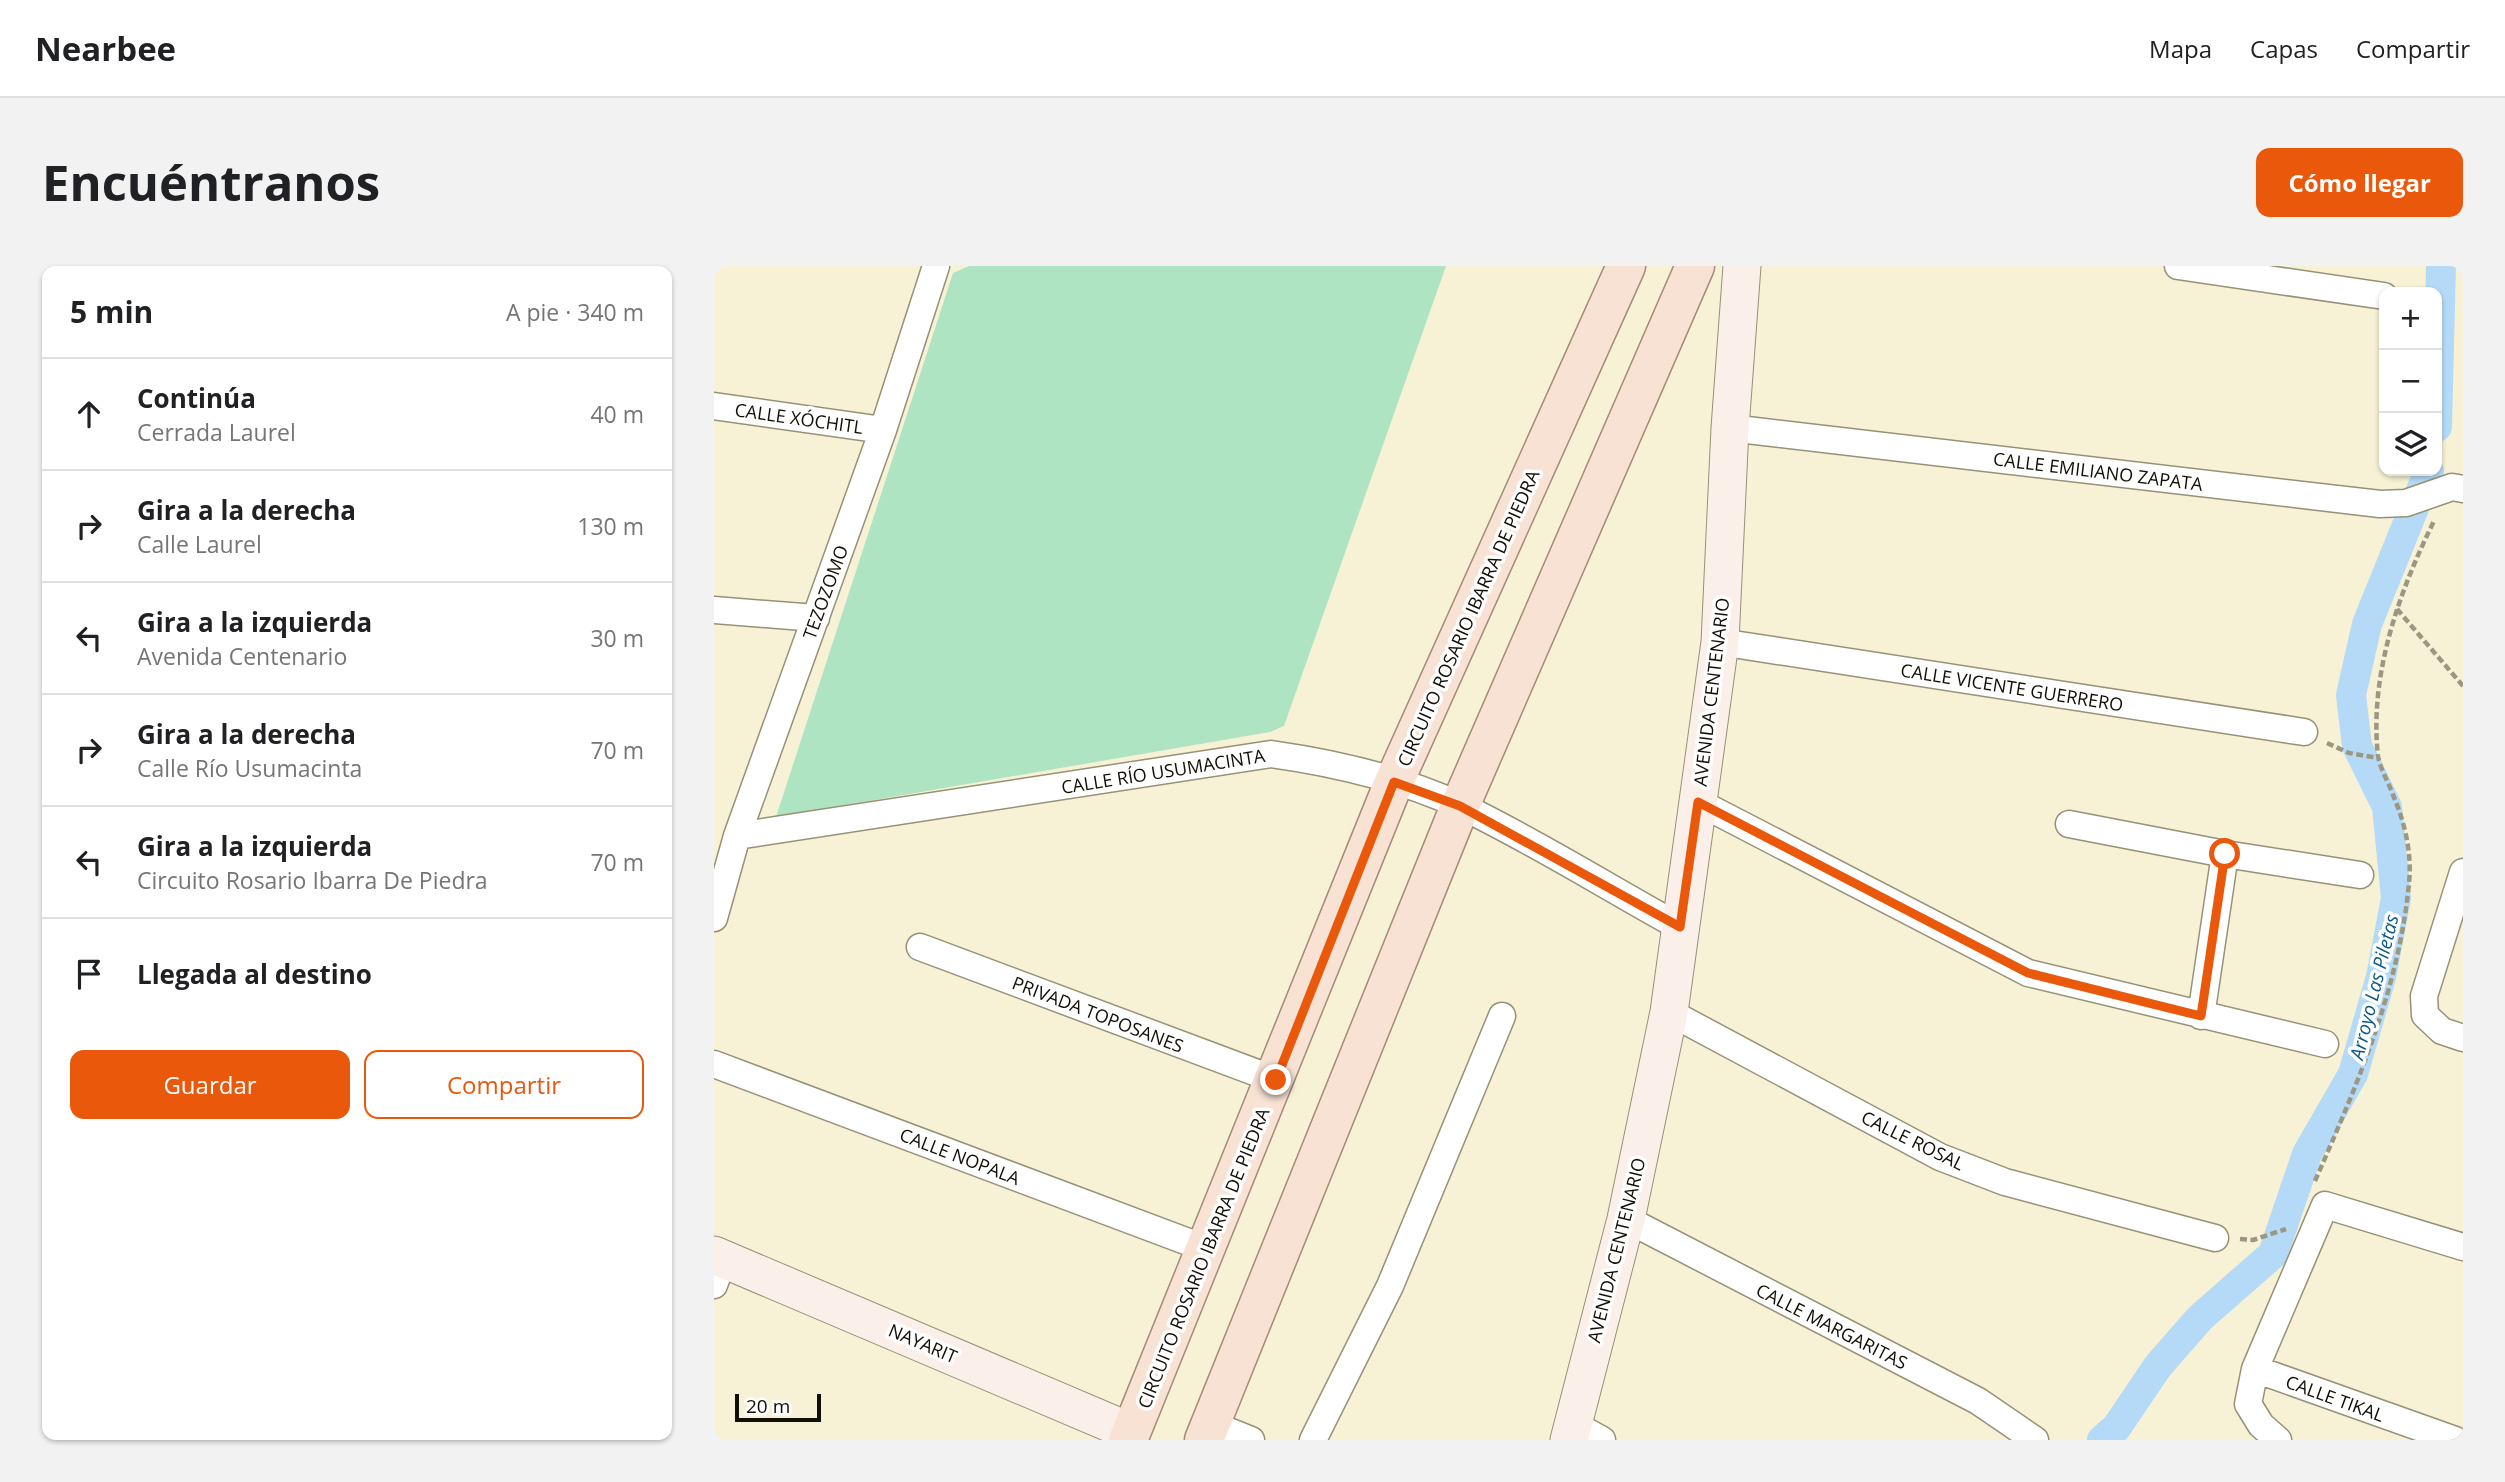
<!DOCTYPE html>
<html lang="es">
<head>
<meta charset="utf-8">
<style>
  body { margin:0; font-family:"Open Sans",sans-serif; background:#f2f2f2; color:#202124 }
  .controls { position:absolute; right:21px; top:21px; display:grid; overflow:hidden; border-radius:14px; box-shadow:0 2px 5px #0004 }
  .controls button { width:63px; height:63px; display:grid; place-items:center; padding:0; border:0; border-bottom:2px solid #e0e0e0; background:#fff; color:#202124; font:35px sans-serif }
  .scale { position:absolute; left:21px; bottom:18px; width:86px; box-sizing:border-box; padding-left:7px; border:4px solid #100e05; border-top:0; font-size:19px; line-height:24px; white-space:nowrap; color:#100e05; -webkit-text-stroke:5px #fefefe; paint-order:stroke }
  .stop { position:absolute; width:21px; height:21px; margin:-16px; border:5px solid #ea580c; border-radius:50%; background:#fff }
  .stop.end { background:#ea580c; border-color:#fff; box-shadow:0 2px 7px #0008 }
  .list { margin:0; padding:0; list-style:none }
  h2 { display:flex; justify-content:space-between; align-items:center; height:91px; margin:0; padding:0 28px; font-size:30px }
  h2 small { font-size:23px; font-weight:400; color:#757577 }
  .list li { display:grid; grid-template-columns:46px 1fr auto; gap:21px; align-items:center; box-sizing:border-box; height:112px; padding:0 28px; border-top:2px solid #e0e0e0 }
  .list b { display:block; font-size:26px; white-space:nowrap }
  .list p { margin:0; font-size:23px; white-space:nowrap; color:#757577 }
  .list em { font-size:23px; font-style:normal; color:#757577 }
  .actions { display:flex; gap:14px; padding:21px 28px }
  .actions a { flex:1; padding:16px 0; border:2px solid #ea580c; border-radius:14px; text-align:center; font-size:24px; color:#ea580c }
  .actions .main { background:#ea580c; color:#fff }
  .icon { flex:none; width:38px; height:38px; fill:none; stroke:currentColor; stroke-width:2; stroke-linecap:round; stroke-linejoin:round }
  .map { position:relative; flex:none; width:1749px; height:1174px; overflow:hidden; border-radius:14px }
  header { display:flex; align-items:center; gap:42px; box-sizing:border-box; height:98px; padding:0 35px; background:#fff; border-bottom:2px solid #e0e0e0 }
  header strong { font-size:33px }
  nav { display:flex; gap:38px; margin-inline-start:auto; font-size:24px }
  .intro { display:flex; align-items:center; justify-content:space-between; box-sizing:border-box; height:168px; padding:0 42px }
  h1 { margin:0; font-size:49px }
  .button { padding:18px 32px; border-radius:14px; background:#ea580c; color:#fff; font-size:24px; font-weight:700 }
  main { display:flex; gap:42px; padding:0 42px }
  aside { flex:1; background:#fff; border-radius:14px; box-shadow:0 2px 5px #0004 }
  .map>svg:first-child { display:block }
</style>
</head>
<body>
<header>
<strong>Nearbee</strong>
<nav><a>Mapa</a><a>Capas</a><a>Compartir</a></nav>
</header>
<div class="intro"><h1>Encuéntranos</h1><a class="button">Cómo llegar</a></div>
<main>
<aside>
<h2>5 min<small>A pie · 340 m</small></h2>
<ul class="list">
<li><svg class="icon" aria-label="ahead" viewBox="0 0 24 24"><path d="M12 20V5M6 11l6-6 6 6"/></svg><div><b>Continúa</b><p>Cerrada Laurel</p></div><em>40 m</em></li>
<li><svg class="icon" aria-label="right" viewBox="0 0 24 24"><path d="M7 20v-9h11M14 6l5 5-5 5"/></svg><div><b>Gira a la derecha</b><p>Calle Laurel</p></div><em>130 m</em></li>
<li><svg class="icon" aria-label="left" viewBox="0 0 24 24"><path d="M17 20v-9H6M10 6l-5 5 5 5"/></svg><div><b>Gira a la izquierda</b><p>Avenida Centenario</p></div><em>30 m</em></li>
<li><svg class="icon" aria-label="right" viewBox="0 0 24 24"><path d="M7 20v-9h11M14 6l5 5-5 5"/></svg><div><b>Gira a la derecha</b><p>Calle Río Usumacinta</p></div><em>70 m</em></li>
<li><svg class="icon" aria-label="left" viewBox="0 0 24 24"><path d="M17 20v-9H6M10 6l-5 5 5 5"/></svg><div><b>Gira a la izquierda</b><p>Circuito Rosario Ibarra De Piedra</p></div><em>70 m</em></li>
<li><svg class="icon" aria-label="arrive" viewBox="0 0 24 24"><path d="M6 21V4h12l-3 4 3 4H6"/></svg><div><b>Llegada al destino</b></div></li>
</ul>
<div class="actions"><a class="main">Guardar</a><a>Compartir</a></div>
</aside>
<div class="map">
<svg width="1749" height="1174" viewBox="0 0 1749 1174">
  <rect width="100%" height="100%" fill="#f7f2d5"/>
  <path fill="#afe4c3" d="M255,0H732L570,460L556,466L62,551L239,7Z"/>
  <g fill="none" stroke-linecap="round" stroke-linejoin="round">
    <path stroke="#b5daf7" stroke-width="30" d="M1723,161L1727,0
      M1388,1174L1402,1162L1444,1100L1486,1052L1559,988L1593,888L1639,808L1667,711L1682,632L1673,541L1643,480L1637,429L1653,358L1715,205"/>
    <g stroke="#969177" stroke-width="29">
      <path id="street" d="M1464,0L1670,30
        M0,140L169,164
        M1016,162L1666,238L1692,237L1738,221L1749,223
        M0,344L102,352
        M1006,376L1590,466
        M984,536L1314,707L1611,778
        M1355,558L1511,588L1646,609
        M23,570L557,488C621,497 689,513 747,540C822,576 893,621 966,661
        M1749,606L1710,730L1711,749L1728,765L1749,772
        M0,652L23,570L169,164L222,0
        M206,681L562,814
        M955,746L1226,891L1291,916L1501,972
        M1487,750L1511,588
        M0,798L493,983
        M912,953L1264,1135L1321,1174
        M0,1019L10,992
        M1541,1103L1741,1174
        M497,1158L537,1174
        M859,1158L888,1174
        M599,1174L676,1020L788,750
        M1564,1174L1547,1159L1534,1138L1541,1103L1611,939L1749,981"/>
    </g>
    <g stroke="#969177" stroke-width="39">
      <path id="secondary" d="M0,989L417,1166
        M855,1174L912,953L955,746L1006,376L1016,162L1028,0"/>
    </g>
    <g stroke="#a48b79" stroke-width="41">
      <path id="primary" d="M414,1174L680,516L912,0
        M490,1174L746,540L981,0"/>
    </g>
    <path stroke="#9a9782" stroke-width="4.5" stroke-dasharray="7 3.5" stroke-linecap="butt" d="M1683,343L1749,420
      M1613,477L1635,487L1664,492
      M1601,915C1643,819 1685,723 1695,617C1698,587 1691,557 1679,529C1675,517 1666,503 1664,490C1655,409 1685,326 1720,255
      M1526,973L1539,974L1572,963"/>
    <use href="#street" stroke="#fff" stroke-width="26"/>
    <use href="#secondary" stroke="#fbf0e9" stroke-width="37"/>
    <use href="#primary" stroke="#f8e2d4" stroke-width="38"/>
  </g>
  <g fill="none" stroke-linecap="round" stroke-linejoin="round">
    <path stroke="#ea580c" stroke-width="9" d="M562,814L680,516L746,540L966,661L984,536L1314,707L1487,750L1511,588"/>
  </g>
  <g text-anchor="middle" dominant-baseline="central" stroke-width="7" stroke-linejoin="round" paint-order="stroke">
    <g font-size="18" fill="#100e05" stroke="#fefefe">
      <text transform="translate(85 152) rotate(8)">CALLE XÓCHITL</text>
      <text transform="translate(1384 205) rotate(7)">CALLE EMILIANO ZAPATA</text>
      <text transform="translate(111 326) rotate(-70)">TEZOZOMO</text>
      <text transform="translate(754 352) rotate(-66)">CIRCUITO ROSARIO IBARRA DE PIEDRA</text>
      <text transform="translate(1298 421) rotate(9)">CALLE VICENTE GUERRERO</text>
      <text transform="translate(997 426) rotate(-83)">AVENIDA CENTENARIO</text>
      <text transform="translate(449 505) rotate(-9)">CALLE RÍO USUMACINTA</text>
      <text transform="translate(384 748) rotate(21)">PRIVADA TOPOSANES</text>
      <text transform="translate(1199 874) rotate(26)">CALLE ROSAL</text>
      <text transform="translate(246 890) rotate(21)">CALLE NOPALA</text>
      <text transform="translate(902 984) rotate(-76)">AVENIDA CENTENARIO</text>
      <text transform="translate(489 992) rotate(-68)">CIRCUITO ROSARIO IBARRA DE PIEDRA</text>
      <text transform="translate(1118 1060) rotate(27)">CALLE MARGARITAS</text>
      <text transform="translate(209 1077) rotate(23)">NAYARIT</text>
      <text transform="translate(1621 1132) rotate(20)">CALLE TIKAL</text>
    </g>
    <g font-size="19" font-style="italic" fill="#0b5886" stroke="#fefefe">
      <text transform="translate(1660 721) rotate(-76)">Arroyo Las Piletas</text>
    </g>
  </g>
</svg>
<div class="controls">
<button>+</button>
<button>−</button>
<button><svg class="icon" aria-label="layers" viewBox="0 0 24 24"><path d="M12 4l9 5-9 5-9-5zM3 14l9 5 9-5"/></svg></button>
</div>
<div class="scale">20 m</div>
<div class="stop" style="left:1511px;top:588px"></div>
<div class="stop end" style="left:562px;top:814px"></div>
</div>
</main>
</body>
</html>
